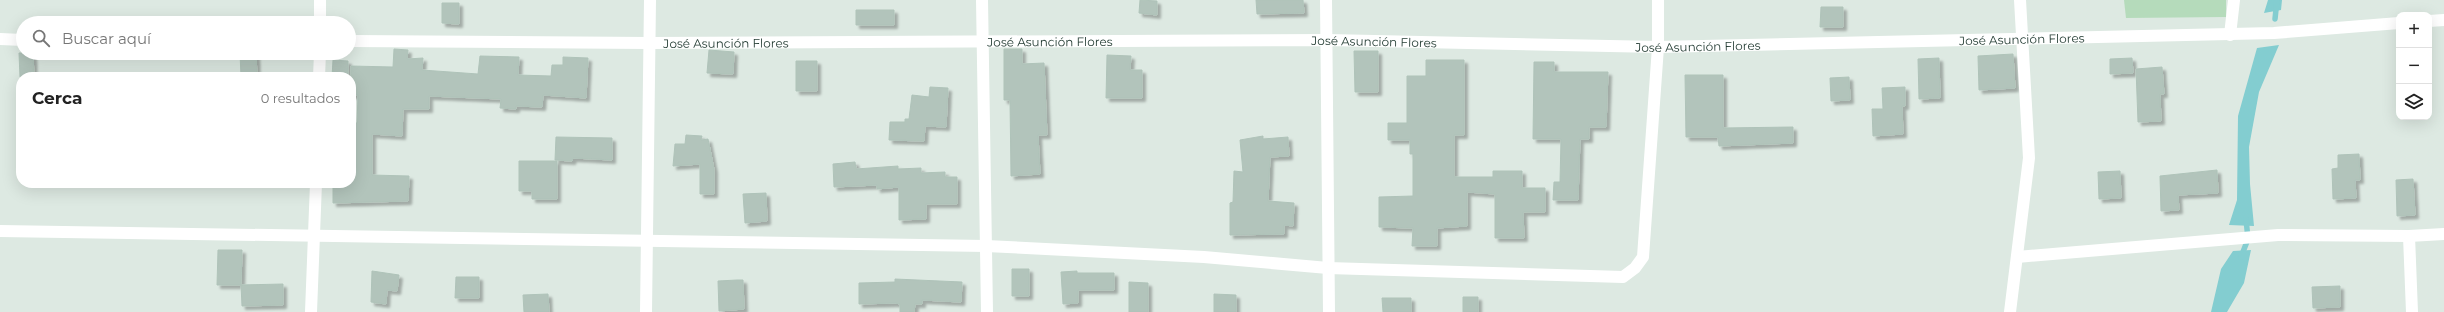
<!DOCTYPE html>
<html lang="es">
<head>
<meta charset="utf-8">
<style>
  body { margin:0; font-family:Montserrat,sans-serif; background:#f2f2f2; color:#222 }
  .controls { position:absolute; right:12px; top:12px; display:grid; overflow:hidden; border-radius:8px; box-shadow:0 4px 16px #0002 }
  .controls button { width:36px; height:36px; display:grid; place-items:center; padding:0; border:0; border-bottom:1px solid #e0e0e0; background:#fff; color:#222; font:20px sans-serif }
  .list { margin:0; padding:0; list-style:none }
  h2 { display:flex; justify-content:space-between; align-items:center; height:52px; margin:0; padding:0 16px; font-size:17px }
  h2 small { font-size:13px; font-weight:400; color:#767676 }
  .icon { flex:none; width:22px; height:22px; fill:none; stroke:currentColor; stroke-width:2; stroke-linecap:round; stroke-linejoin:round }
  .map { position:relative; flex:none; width:2444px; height:312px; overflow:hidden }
  .search { position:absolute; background:#fff; box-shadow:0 4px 16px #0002; left:16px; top:16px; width:340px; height:44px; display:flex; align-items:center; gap:10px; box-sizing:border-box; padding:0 14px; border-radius:22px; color:#767676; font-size:15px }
  .panel { position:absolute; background:#fff; box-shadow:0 4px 16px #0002; left:16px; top:72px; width:340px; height:116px; border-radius:16px }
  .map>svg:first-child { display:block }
</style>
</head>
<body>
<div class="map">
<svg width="2444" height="312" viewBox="0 0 2444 312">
  <defs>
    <filter id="shadow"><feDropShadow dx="3.5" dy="3.5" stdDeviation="1" flood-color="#0004"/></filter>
  </defs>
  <rect width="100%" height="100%" fill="#dde9e2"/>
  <path fill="#b5dbbb" d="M2124,0H2226V17L2126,18Z"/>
  <path fill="#83cdd0" d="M2268,0H2282L2281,10L2264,13Z
    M2279,45L2259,92L2249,147L2250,184L2254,226L2229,225L2237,200L2238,116L2257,48Z
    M2251,250L2244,283L2227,312H2211L2221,269L2233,251Z"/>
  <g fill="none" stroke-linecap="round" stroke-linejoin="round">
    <path stroke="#83cdd0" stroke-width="5.5" d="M2275,19L2277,0
      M2241,257L2248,239L2246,219"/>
  </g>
  <path fill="#b2c4bb" stroke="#afc3b9" filter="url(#shadow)" d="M1140,0L1157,1V15L1139,13Z
    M1256,0H1303L1304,13L1257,14Z
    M442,3H459V24L442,23Z
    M1821,7H1843V27H1820Z
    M856,10H894V25H856Z
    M394,49L408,50L407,59L423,58L422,70L478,74L480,56L519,57L518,75L551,76L552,65H563V57L588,58L586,98L543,95L542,107L516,106V109L500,108L501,99L429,96V109H403L402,136L372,134V175L409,176L408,201L333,203V183H351V123H357L358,95H351V66L393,67Z
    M1004,49H1022V64L1044,63L1047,135H1038L1040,174L1011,176L1010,100H1004Z
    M709,50L734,52L733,74L707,73Z
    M1354,51H1378V92H1355Z
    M19,53H33L34,77H20Z
    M240,53H256L257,77H241Z
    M2013,54L2015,88L1979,90L1978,56Z
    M1107,55L1131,56L1130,70H1142V98H1106Z
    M1939,58L1940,98L1919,99L1918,59Z
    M2132,58L2133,73L2110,74V59Z
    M333,60L348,61V77H332Z
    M1426,60H1464V135H1454V177H1493V171H1522V188H1545V212H1523L1524,238H1495V194L1467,192V226L1437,228V246H1412L1413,228L1379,227V197L1413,196V154H1410V140H1388V123H1407V76H1426Z
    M796,61H817V91H796Z
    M1534,62H1554V72H1608L1606,127H1589V139H1580L1578,200H1553L1554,182H1560L1561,139H1533Z
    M2162,67L2164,94H2160L2161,121L2138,122L2136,69Z
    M1685,75H1723V128L1793,127V143L1719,146L1718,137H1686Z
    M1849,77L1850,100L1831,101L1830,78Z
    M930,87L948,88L946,127L925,126L924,141L889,140L890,122H905V119H909L912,95L929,97Z
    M1905,87V106H1902L1903,134L1873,136L1872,109H1883L1882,88Z
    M686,135L702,136L701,140L708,139L714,169V194H700V164L673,166L675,144H685Z
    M1263,136V139L1288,137L1289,156L1270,157L1268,201L1294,203L1293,226L1284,225V234L1230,235V203L1233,202L1234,171L1243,172L1240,140Z
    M556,137L612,138V160L573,158L572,161L555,160Z
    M2359,154L2360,180H2355L2356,198L2333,199L2332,169L2338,168V155Z
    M519,161H557V199H532V191H519Z
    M855,162L856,169L898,166V169L921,168V173L945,172V177H957V204H926V219L899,220V187L877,189V185L834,187L833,164Z
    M2217,170L2218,193L2178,195L2179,210L2161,211L2160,176Z
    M2120,171L2121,198L2099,199L2098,172Z
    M2413,179L2415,215L2397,216L2396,180Z
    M766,193L767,221L745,223L743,194Z
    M218,250H242L241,285H217Z
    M1012,269H1029V296H1012Z
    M372,271L399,275L397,291L387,290L386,304L371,302Z
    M1077,271V273H1114V290H1078V303L1063,304L1061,272Z
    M456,277H479V298H455Z
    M895,279L962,282L961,302L922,300V304H915L914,312H900V304L895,303L859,304V283L895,282Z
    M737,280H743L744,309L719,311L718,281Z
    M1129,282L1148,283V312H1129Z
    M283,284V305L242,306L241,285Z
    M2340,286V307L2313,308L2312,287Z
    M548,294L549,312H524L523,295Z
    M1214,294L1236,295V312H1214Z
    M1463,297H1478V312H1463Z
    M1382,298H1411V312H1383Z"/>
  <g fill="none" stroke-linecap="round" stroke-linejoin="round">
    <g stroke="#fff" stroke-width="12">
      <path d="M320,0V23"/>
      <path d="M982,0L987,312"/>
      <path d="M1326,0L1329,312"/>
      <path d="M2429,21L2444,20"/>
      <path d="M2230,35L2234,0"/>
      <path d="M0,39L23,40"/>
      <path id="s1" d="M349,41L649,43L1328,40L1658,47L2274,33L2399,23"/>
      <path d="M319,77L320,53"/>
      <path d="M0,231L986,246L1204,257L1328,268L1623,277L1635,268L1643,257L1658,47V0"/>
      <path d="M2409,236L2412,312"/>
      <path d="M2017,257L2278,235L2409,236L2444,234"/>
      <path d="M311,312L316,183"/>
      <path d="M646,312L650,0"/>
      <path d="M2010,312L2029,158L2020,0"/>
    </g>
  </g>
  <g text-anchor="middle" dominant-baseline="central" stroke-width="3.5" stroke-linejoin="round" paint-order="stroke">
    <g font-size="12" fill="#1f382f" stroke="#edf6f1">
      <text stroke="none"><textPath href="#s1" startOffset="1673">José Asunción Flores</textPath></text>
      <text stroke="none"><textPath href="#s1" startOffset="701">José Asunción Flores</textPath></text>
      <text stroke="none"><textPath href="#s1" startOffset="1025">José Asunción Flores</textPath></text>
      <text stroke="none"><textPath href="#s1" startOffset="377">José Asunción Flores</textPath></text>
      <text stroke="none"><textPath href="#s1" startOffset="1349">José Asunción Flores</textPath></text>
    </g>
  </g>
</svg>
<div class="controls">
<button>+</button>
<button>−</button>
<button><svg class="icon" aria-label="layers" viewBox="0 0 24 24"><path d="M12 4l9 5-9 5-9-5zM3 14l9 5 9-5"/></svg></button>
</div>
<div class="search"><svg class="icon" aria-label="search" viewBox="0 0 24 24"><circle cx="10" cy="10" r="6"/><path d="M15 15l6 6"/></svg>Buscar aquí</div>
<section class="panel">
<h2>Cerca<small>0 resultados</small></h2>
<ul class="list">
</ul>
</section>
</div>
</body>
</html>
